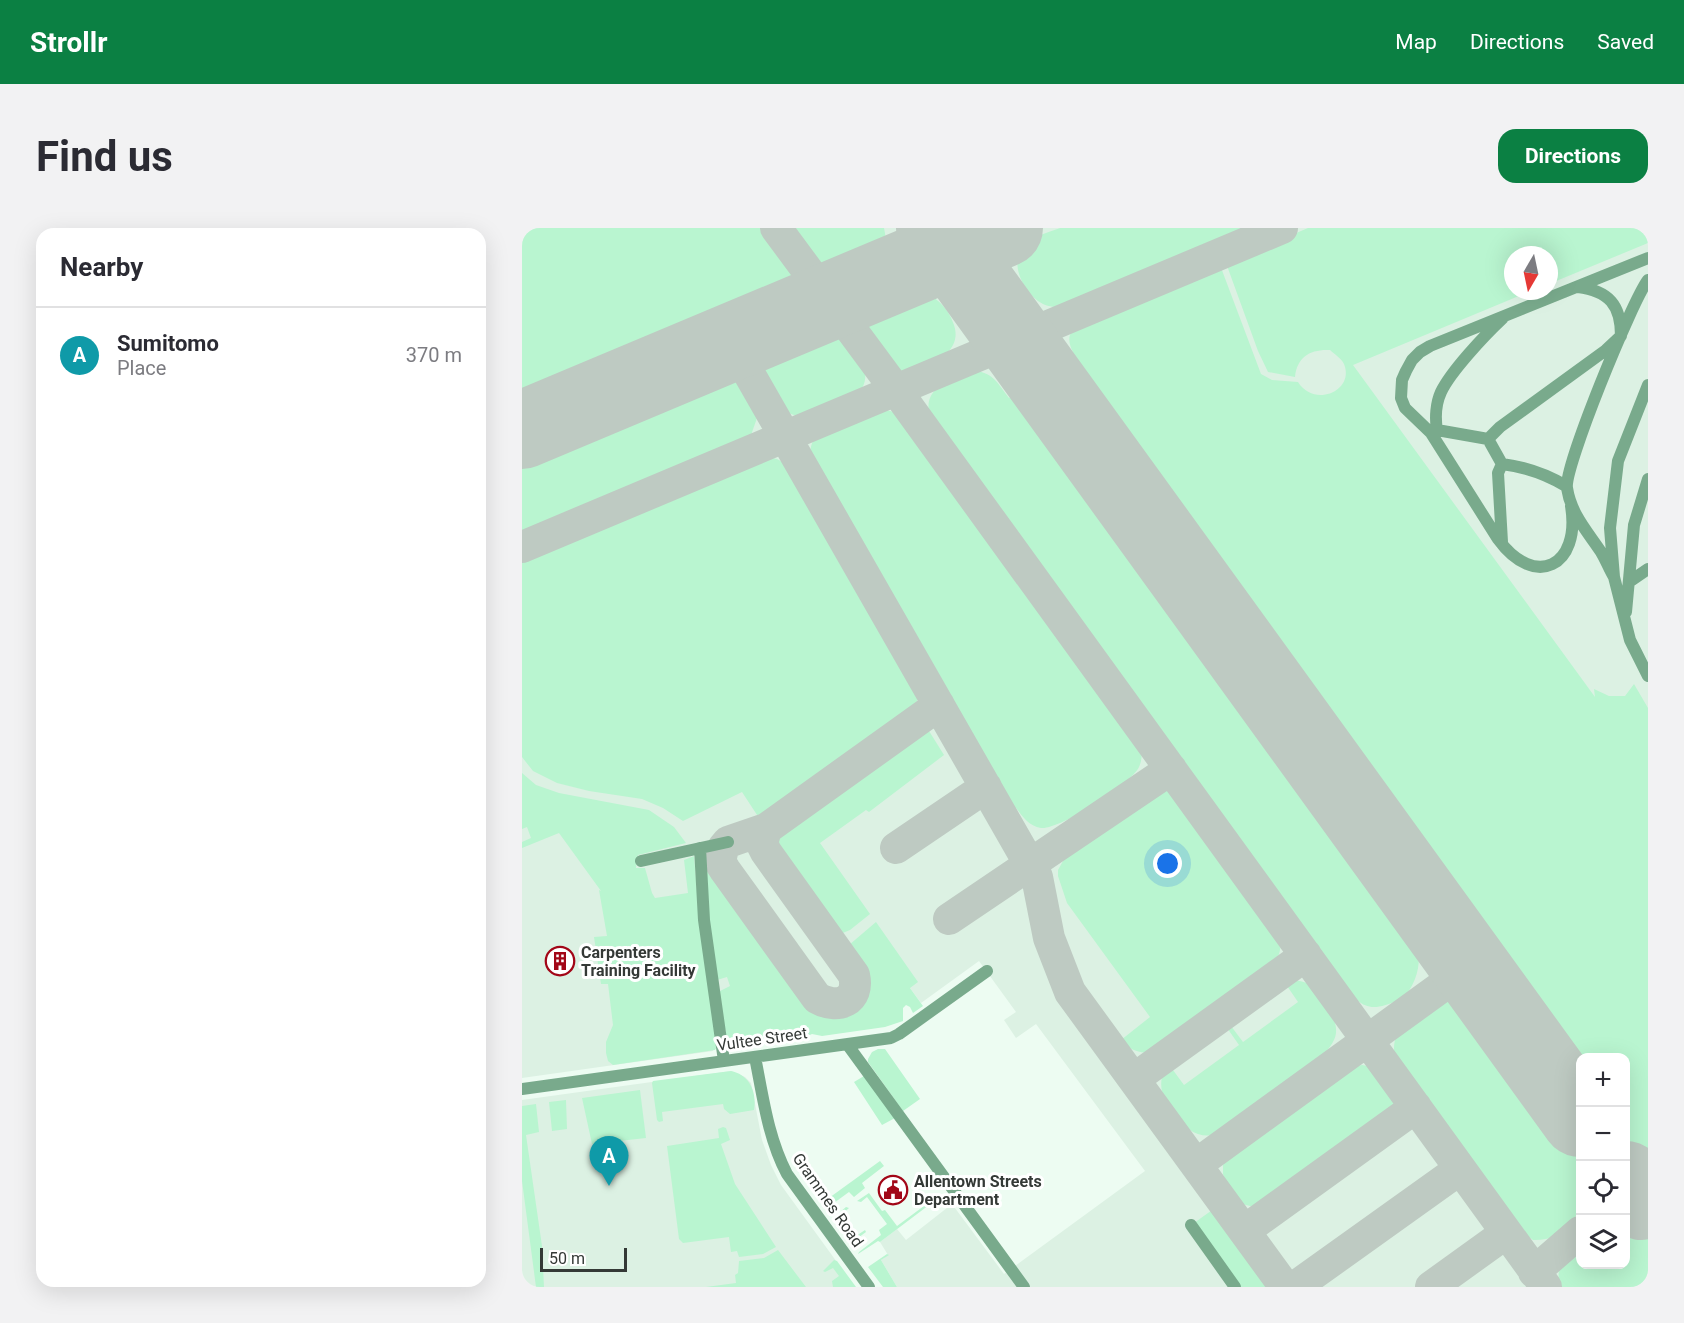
<!DOCTYPE html>
<html lang="en">
<head>
<meta charset="utf-8">
<style>
  body { margin:0; font-family:Roboto,sans-serif; background:#f2f2f3; color:#2b2b33 }
  .controls { position:absolute; right:18px; bottom:18px; display:grid; overflow:hidden; border-radius:12px; box-shadow:0 6px 24px #0002 }
  .controls button { width:54px; height:54px; display:grid; place-items:center; padding:0; border:0; border-bottom:2px solid #e1e1e2; background:#fff; color:#2b2b33; font:30px sans-serif }
  .compass { position:absolute; left:982px; top:18px; width:54px; height:54px; border-radius:50%; background:#fff; box-shadow:0 6px 24px #0002; rotate:189deg }
  .scale { position:absolute; left:18px; bottom:15px; width:87px; box-sizing:border-box; padding-left:6px; border:3px solid #343936; border-top:0; font-size:16px; line-height:21px; white-space:nowrap; color:#343936; -webkit-text-stroke:4px #fff; paint-order:stroke }
  .you { position:absolute; left:646px; top:636px; width:21px; height:21px; margin:-15px; border:4px solid #fff; border-radius:50%; background:#1a73e8; box-shadow:0 0 0 9px #1a73e833 }
  .badge { display:grid; place-items:center; width:39px; height:39px; border-radius:50%; background:#0b8043; color:#fff; font-size:20px; font-weight:700 }
  .pin { position:absolute; translate:-50% -50px; filter:drop-shadow(0 2px 3px #0008) }
  .pin::after { content:''; position:absolute; top:32px; width:21px; height:18px; background:inherit; clip-path:polygon(0 0,100% 0,50% 100%) }
  .list { margin:0; padding:0; list-style:none }
  h2 { display:flex; justify-content:space-between; align-items:center; height:78px; margin:0; padding:0 24px; font-size:26px }
  h2 small { font-size:20px; font-weight:400; color:#7c7c81 }
  .list li { display:grid; grid-template-columns:39px 1fr auto; gap:18px; align-items:center; box-sizing:border-box; height:96px; padding:0 24px; border-top:2px solid #e1e1e2 }
  .list b { display:block; font-size:22px; white-space:nowrap }
  .list p { margin:0; font-size:20px; white-space:nowrap; color:#7c7c81 }
  .list em { font-size:20px; font-style:normal; color:#7c7c81 }
  .icon { flex:none; width:33px; height:33px; fill:none; stroke:currentColor; stroke-width:2; stroke-linecap:round; stroke-linejoin:round }
  .map { position:relative; flex:none; width:1126px; height:1059px; overflow:hidden; border-radius:18px }
  header { display:flex; align-items:center; gap:36px; box-sizing:border-box; height:84px; padding:0 30px; background:#0b8043; color:#fff }
  header strong { font-size:28px }
  nav { display:flex; gap:33px; margin-inline-start:auto; font-size:21px }
  .intro { display:flex; align-items:center; justify-content:space-between; box-sizing:border-box; height:144px; padding:0 36px }
  h1 { margin:0; font-size:42px }
  .button { padding:15px 27px; border-radius:18px; background:#0b8043; color:#fff; font-size:21px; font-weight:700 }
  main { display:flex; gap:36px; padding:0 36px }
  aside { flex:1; background:#fff; border-radius:18px; box-shadow:0 6px 24px #0002 }
  .map>svg:first-child { display:block }
</style>
</head>
<body>
<header>
<strong>Strollr</strong>
<nav><a>Map</a><a>Directions</a><a>Saved</a></nav>
</header>
<div class="intro"><h1>Find us</h1><a class="button">Directions</a></div>
<main>
<aside>
<h2>Nearby<small></small></h2>
<ul class="list">
<li><span class="badge" style="background:#0f9aa8">A</span><div><b>Sumitomo</b><p>Place</p></div><em>370 m</em></li>
</ul>
</aside>
<div class="map">
<svg width="1126" height="1059" viewBox="0 0 1126 1059">
  <rect width="100%" height="100%" fill="#edfcf2"/>
  <path fill="#dcf1e3" fill-rule="evenodd" d="M0,0H1126V543L884,211L1126,551V1059H375L359,1032L366,1027L358,1014L375,1001L384,1012L430,976L482,1046L623,943L514,796L494,810L482,792L494,784L457,733L399,775L388,760L346,787L189,800L191,823L0,850ZM991,27H1027V63H991ZM1058,830H1104V1036H1058Z
    M209,843L223,849L229,855L240,912L249,937L259,957L333,1059H0V872Z"/>
  <path fill="#b9f5d0" d="M0,0H244L271,38C279,55 268,69 252,76L0,182Z
    M268,0H362C364,9 365,19 359,27C351,39 317,50 303,44C288,36 277,13 268,0Z
    M538,0H731L540,80C534,79 527,79 521,76C502,66 485,34 503,16C511,8 528,4 538,0Z
    M786,0H1126V15L1027,56V27H991V63H1009L831,137L1073,469L1072,461L1087,468H1103L1112,456L1126,480V947L1104,916V830H1058V854L536,136L551,124C545,113 546,103 557,96L698,37L739,146L750,152L776,154C792,180 833,163 822,136C819,130 812,126 808,122C788,121 775,129 773,149L746,144L736,123L704,35Z
    M393,60C411,66 426,78 432,97C439,118 422,130 405,137C396,141 389,145 379,143C359,138 336,98 352,79C358,72 384,65 393,60Z
    M307,101C330,107 360,150 332,168C319,174 299,186 285,188C253,194 227,138 255,119C267,110 293,102 307,101Z
    M446,143C470,142 474,153 487,170L503,158L886,686C899,718 904,744 880,772L879,771C844,787 841,778 816,754L414,201C394,168 417,154 446,143Z
    M189,145L209,148L222,160L232,178L235,190L228,210L0,307V225Z
    M361,181L375,185L388,197L617,512C620,521 621,530 617,539C609,556 538,602 519,600C507,598 501,589 494,580L490,581L437,485L434,484L288,232C288,226 288,219 291,213C300,198 345,185 361,181Z
    M242,228L255,231L266,237L397,462L394,479L377,495L239,593L220,564L161,593L141,580L120,571L67,563L35,555L11,543L0,529V330Z
    M399,499L407,503L422,527L347,584L344,582L298,615L348,686L328,702L311,709L253,630C250,616 251,609 260,598Z
    M0,545L14,557L37,565L127,582L152,599L164,615L116,627L114,640H123L130,665L133,670L166,665L162,632L172,628L176,674L197,816L193,822L91,837L86,833L84,825V814L91,797L86,756H79L72,709L85,708L77,662L79,663L37,605L0,620V614L9,610L5,599L0,601Z
    M639,560L647,562L657,567L754,700C762,716 759,730 746,743L637,821C623,828 609,824 599,812L628,789L545,675L536,648V642L546,624L569,602L623,564Z
    M191,635L297,780C317,791 333,774 348,762L318,719L327,717L354,694L396,754L388,760L401,778L391,785L388,779L384,777L381,780V793L363,799L300,808L290,806L277,812L259,809L239,816L213,813L206,816L196,764L208,758L205,749L195,752L185,692L183,641Z
    M767,752C784,752 796,758 804,774C809,784 815,794 814,805C812,832 726,887 701,904C680,913 665,904 653,886C642,872 635,861 642,842L648,838L662,857L717,817L703,797L706,794L721,814L776,774L763,755Z
    M942,762L1053,913C1065,952 1067,1013 1011,1012L994,999L978,979L874,832C871,823 871,814 876,805C881,795 917,770 928,765C932,762 937,763 942,762Z
    M356,821H363L398,871L381,883L346,834V831L350,824Z
    M840,837L851,839L869,861L873,873L868,889L749,976L732,979L716,975L705,957L701,946V937L714,918L822,841Z
    M209,843C228,847 235,864 232,882L208,886L202,881L201,876L140,884L141,893L137,894L135,892L130,855L131,853Z
    M342,848L373,890L360,897L332,854Z
    M118,862L124,910L70,916L60,870Z
    M44,872L45,901L30,903L27,874Z
    M14,876L17,904L4,907L20,1018L22,1059H14L0,953V878Z
    M201,899L204,900L208,912L199,916L213,956L254,1019L241,1026L217,1029L215,1023L209,1024L207,1009L161,1015L157,1011L145,918L197,910L196,901Z
    M358,933L362,938L340,955L343,960L332,969L327,964L305,980L300,975Z
    M347,965L360,983L363,982L375,998L406,975L407,977L358,1014L356,1013L336,1026L337,1024L359,1007L357,1002L365,996L345,969L339,974L335,973Z
    M1126,968V1059H1039C1031,1040 1044,1027 1058,1017V1036H1104V984Z
    M324,979L327,980L318,988L334,1008L343,1002L344,1004L329,1015L311,990Z
    M693,980L699,984L753,1059H718L672,995Z
    M256,1022L284,1059H184L214,1055L213,1047L216,1045L217,1033L242,1030Z
    M365,1026L367,1027L359,1032L375,1059H361L346,1039Z
    M312,1032L315,1033L334,1059H311L310,1053L317,1048L311,1040L303,1044L301,1043Z"/>
  <g fill="none" stroke-linecap="round" stroke-linejoin="round">
    <path stroke="#becac2" stroke-width="32" d="M254,0L374,162L1024,1059
      M209,114L515,649L527,710L548,764L763,1059
      M0,319L760,0
      M244,601L240,616L244,624L332,747C338,773 316,782 295,770L203,642L198,634L201,620L206,614L244,601L417,477
      M374,620L464,559
      M427,691L649,541
      M612,851L784,727
      M675,936L948,738
      M1104,964L1109,960
      M722,1003L894,879
      M1012,1044L1058,1004
      M773,1059L938,941
      M909,1059L984,1005"/>
    <path stroke="#becac2" stroke-width="78" d="M413,0L1058,890
      M0,202L482,0
      M1104,952L1119,973"/>
    <path stroke="#79aa8c" stroke-width="12" d="M1126,157L1096,233L1088,300L1092,349L1108,412L1126,448
      M915,202C913,190 914,175 919,164C929,143 963,107 980,91
      M909,205L915,202L966,211L980,236C1004,239 1024,246 1044,258
      M966,211L978,199L1084,122L1099,108C1099,77 1087,63 1056,59
      M1049,278C1059,338 1013,362 976,311L909,205L883,180L879,170L880,152L884,143L890,132L898,124L908,118L1126,30
      M980,314L976,245L980,236
      M1092,349C1087,341 1084,332 1079,324C1065,303 1049,286 1045,260C1042,239 1110,73 1126,52
      M1107,354L1126,341
      M1104,384L1112,297L1126,251
      M178,620L182,692L202,833
      M119,633L206,614
      M325,816L502,1059
      M233,829C241,869 246,910 265,946L347,1059
      M0,861L369,810L377,806L465,743
      M669,997L713,1059"/>
  </g>
  <defs>
    <g id="building-ring" transform="scale(1.5)"><circle r="9.5" fill="#fff" stroke="#a20617" stroke-width="1.5"/><path d="M-4-6H4V6H1V3H-1V6H-4ZM-2.5-4.3h1.7v1.8h-1.7ZM.8-4.3h1.7v1.8H.8ZM-2.5-1h1.7V.8h-1.7ZM.8-1h1.7V.8H.8Z" fill="#a20617"/></g>
    <g id="civic-ring" transform="scale(1.5)"><circle r="9.5" fill="#fff" stroke="#a20617" stroke-width="1.5"/><path d="M-.6-6.5H3V-4.5H.6V-3L4-1V1h2V6H-6V1h2V-1L-.6-3ZM-1.2 2.5V6h2.4V2.5Z" fill="#a20617"/></g>
  </defs>
  <g fill-rule="evenodd">
    <use href="#building-ring" x="38" y="733"/>
    <use href="#civic-ring" x="371" y="962"/>
  </g>
  <g text-anchor="middle" dominant-baseline="central" stroke-width="6" stroke-linejoin="round" paint-order="stroke">
    <g font-size="16" font-weight="bold" fill="#343936" stroke="#fff" text-anchor="start">
      <text x="59" y="724">Carpenters<tspan x="59" dy="18">Training Facility</tspan></text>
      <text x="392" y="953">Allentown Streets<tspan x="392" dy="18">Department</tspan></text>
    </g>
    <g font-size="16" fill="#343936" stroke="#fff">
      <text transform="translate(240 811) rotate(-8)">Vultee Street</text>
      <text transform="translate(306 972) rotate(55)">Grammes Road</text>
    </g>
  </g>
</svg>
<div class="controls">
<button>+</button>
<button>−</button>
<button><svg class="icon" aria-label="locate" viewBox="0 0 24 24"><circle cx="12" cy="12" r="6"/><path d="M12 2v4M12 18v4M2 12h4M18 12h4"/></svg></button>
<button><svg class="icon" aria-label="layers" viewBox="0 0 24 24"><path d="M12 4l9 5-9 5-9-5zM3 14l9 5 9-5"/></svg></button>
</div>
<svg class="compass" viewBox="-18 -18 36 36"><path d="M0-13l5 13h-10z" fill="#e53935"/><path d="M0 13l5-13h-10z" fill="#7c7c81"/></svg>
<div class="scale">50 m</div>
<div class="you"></div>
<div class="pin badge" style="left:87px;top:958px;background:#0f9aa8">A</div>
</div>
</main>
</body>
</html>
